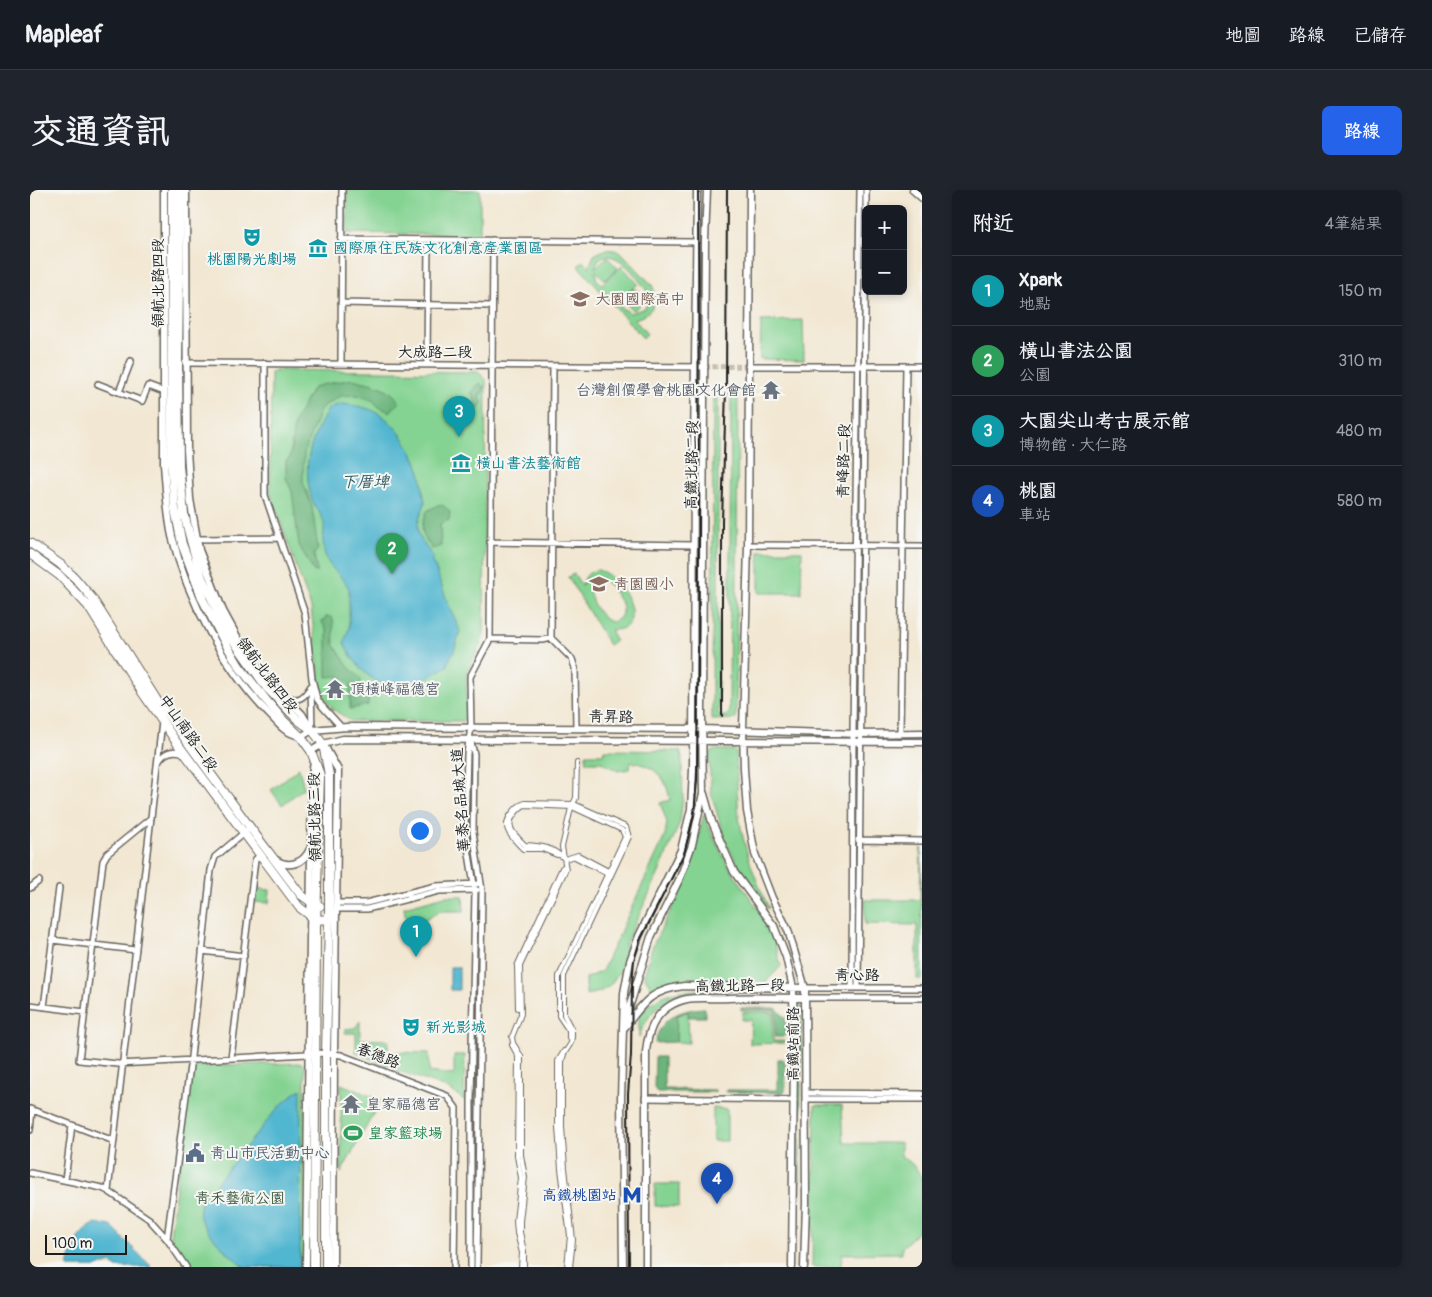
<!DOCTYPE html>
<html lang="zh-TW">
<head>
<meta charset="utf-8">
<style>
  body { margin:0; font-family:Pangolin,"LXGW WenKai TC",sans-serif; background:#20242c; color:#f1f3f6 }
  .controls { position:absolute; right:15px; top:15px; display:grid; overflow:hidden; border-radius:8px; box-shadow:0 2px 8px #0003 }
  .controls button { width:45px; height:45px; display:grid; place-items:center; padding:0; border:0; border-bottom:1px solid #363941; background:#171b24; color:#f1f3f6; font:25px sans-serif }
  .scale { position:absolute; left:15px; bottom:12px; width:82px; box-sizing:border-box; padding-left:5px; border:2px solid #1c1c1c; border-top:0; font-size:14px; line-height:18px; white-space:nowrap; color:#1c1c1c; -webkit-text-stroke:4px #f6f6f2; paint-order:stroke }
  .you { position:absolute; left:389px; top:640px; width:18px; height:18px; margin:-12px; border:4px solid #fff; border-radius:50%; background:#1a73e8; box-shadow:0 0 0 8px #1a73e833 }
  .badge { display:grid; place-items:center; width:32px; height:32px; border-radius:50%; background:#2563eb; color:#fff; font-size:16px; font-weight:700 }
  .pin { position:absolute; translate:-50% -41px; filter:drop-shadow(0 1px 2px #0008) }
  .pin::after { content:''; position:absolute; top:26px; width:18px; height:15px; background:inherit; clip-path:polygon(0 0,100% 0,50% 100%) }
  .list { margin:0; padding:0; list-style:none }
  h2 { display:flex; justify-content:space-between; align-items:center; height:65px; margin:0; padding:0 20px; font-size:21px }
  h2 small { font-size:16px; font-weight:400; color:#9ea1a6 }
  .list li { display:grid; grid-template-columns:32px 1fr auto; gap:15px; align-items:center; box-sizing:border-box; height:70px; padding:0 20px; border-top:1px solid #363941 }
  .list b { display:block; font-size:19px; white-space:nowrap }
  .list p { margin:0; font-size:16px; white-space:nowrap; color:#9ea1a6 }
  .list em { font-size:16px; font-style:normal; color:#9ea1a6 }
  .map { position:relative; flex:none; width:892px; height:1077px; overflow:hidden; border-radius:8px }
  header { display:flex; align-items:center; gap:30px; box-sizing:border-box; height:70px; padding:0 25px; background:#171b24; border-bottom:1px solid #363941 }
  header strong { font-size:24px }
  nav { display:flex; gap:28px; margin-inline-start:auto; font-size:18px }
  .intro { display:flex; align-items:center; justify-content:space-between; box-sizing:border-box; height:120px; padding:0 30px }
  h1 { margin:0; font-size:35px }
  .button { padding:12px 22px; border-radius:8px; background:#2563eb; color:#fff; font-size:18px; font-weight:700 }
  main { display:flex; gap:30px; padding:0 30px }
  aside { flex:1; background:#171b24; border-radius:8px; box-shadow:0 2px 8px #0003 }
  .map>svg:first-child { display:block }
</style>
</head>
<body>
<header>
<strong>Mapleaf</strong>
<nav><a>地圖</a><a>路線</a><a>已儲存</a></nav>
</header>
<div class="intro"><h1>交通資訊</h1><a class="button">路線</a></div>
<main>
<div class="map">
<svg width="892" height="1077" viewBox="0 0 892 1077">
  <rect width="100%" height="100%" fill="#f6f6f2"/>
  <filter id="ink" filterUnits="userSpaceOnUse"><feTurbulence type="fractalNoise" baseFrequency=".02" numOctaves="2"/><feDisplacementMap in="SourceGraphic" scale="10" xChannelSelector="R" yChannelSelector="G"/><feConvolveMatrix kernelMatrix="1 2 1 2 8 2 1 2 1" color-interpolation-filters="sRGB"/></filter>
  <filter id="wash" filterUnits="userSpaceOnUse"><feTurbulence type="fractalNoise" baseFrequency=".0096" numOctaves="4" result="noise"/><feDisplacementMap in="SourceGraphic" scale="20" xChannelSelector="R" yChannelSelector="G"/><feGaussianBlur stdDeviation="1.12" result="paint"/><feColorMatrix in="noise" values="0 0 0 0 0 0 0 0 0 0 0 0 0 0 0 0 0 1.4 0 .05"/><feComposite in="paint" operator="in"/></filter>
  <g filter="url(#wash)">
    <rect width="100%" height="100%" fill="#f2e7d2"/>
    <path fill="#84d392" stroke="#507857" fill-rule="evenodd" d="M317,0H450V45L317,43Z
      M576,59L590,61L622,95C630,112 621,125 604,129L617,144L613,148L548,76L553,71L559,77L564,65ZM574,66C593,65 604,85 615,98C620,106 619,111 615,118L601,123L592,118L586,110L588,111L608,94L592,76L572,94L566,88V81L575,90L588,78L577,67L565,78L568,70Z
      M605,98L616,109L603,121L592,109Z
      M773,130L774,170L730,169L731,131Z
      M245,180L449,182L456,190L454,443L451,454L437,482L436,527L433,531H321L304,520L291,503L281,418L240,302L241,183Z
      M708,207L706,529L682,530L683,209H688V523L691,526H696L699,523L701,208Z
      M729,361H772L771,403H729Z
      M567,380C592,384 623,442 580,440L586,451L579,455L538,387L544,384L552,396C554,387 558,382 567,380ZM571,388L579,394L593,416L591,427L582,432C567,430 547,390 571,388Z
      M574,560L650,561L652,567L653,608L650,632L628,685L596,753L591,780L580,795L570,802L556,805V788L572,781L635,646L637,632L630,613L640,610C636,586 625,576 601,572L600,579L588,581L571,572H556V564H573Z
      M684,560H704L706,562C707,583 707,605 709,627C714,658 725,690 739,718L738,719L718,693L696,653L681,603L679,564Z
      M269,578L274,598L252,615L241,600Z
      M674,624L683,647L698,675L734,728L745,754L751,776L737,791H641L622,799L614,786L623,755L659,684Z
      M891,657L892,789H887V735L835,734V710H890Z
      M225,691L230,699L240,700L239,713L223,712Z
      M415,706H433L434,721H411L390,732C378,730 375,731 374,717Z
      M686,800L690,801C679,803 669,803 659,803C634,805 616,825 609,847V824C633,798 654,800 686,800Z
      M770,816L772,817L771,912H768Z
      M658,821L659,853L646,852L647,826Z
      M713,822H743V851H754L755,853L720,854L721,830H712Z
      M330,831V849L358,850V877L326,862V843H315V839L325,838Z
      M363,862L399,863V882L424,885V865H435L434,910L419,899L363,879Z
      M272,873L275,876L274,1077H159L140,1046L161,876Z
      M311,894L351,910L311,983Z
      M785,915H812L814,953H871V966C881,972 887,978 892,988V1034L887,1043L872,1057V1063L812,1064L811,1077H782Z
      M683,918L697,919V951H683Z
      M625,994H649V1017L625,1016Z"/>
    <path fill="#6bb57c" stroke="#44684c" d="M323,189C341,194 359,195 369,212L360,222L349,217L342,210L327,205L310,206L291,218L274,262L273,292L282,317L288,359L284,364L287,382H284L269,355L262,302L256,288V271L260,268L264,233L282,199L290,195Z
      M450,193L453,196L454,201L449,206L452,212L449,219L441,202Z
      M408,315L414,316L420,322L419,330L410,334L411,356L402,359C390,342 390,340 397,321Z
      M297,426L303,428L304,454L317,475L331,489L330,499L338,509V515L320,519V495L312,486L297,487V441L292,432Z
      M675,818V827H659L658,821L647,825L646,852L625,853C630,827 651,819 675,818Z
      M711,818H746L755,828L756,844L753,847H745V820H711Z
      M625,867H634V899L685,900V902H627L624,898Z
      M748,869H753L755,872V901L752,903L696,902V900H748Z
      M768,912H771L770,1008H768Z"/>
    <path fill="#51b6d0" stroke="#366976" d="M310,214C324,215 339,217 351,225C373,240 392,274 393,300C393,304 395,308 395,312C394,319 389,326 388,334C386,346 397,358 404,368L401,371L405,377L416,408L430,441L424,461L418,472V476C407,482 395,490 383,494C351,505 327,480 314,453L319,438V399C314,387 301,380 296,368C294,363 293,354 293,349C293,344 295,338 294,333C292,324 285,318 282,310C271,273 281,249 299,218Z
      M420,777H429V800H420Z
      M271,899L270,1077H215C202,1068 176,1043 170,1028C169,1022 170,1017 171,1012L246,920L261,906Z
      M66,1033L81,1036L122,1077H85L81,1072L67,1077H38C43,1055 46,1044 66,1033Z"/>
  </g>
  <g filter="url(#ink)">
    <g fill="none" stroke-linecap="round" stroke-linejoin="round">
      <path stroke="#c7beae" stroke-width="5" stroke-dasharray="5 2.5" stroke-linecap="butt" d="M675,177L718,176"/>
      <g stroke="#67635c" stroke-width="6">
        <path id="pedestrian" d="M529,665H527L512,659H493C482,647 469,638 483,622C487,617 489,615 495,613L544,614L596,637L599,647L534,786V825L542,840V847L541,853L534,864L532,872V937L535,978L543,1050L540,1077
          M545,667L578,684
          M535,669C521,657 514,656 495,655C487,647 474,637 484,625C487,621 490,617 495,615L542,617L592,640L595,647L529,786V826L539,841V848
          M535,669L548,665L580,682
          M488,818L487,776L532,678L535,676
          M482,855L488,866L487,966L491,988L486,1031L487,1043L492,1063L491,1077
          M534,861L528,871V937L531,979L540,1046L537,1077
          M494,1077V1062L490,1042V1031L495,987L491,965V866L483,853L482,847L491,824L490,776L536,679L532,657L541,618L546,608L547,573"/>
      </g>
      <g stroke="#67635c" stroke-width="8">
        <path id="minor" d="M836,19V0
          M311,49L666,52
          M311,113L462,116
          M155,173L675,177
          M235,173V305L275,424L282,489L287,509L292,516L311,537
          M311,174L312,0
          M397,175L398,50
          M523,176L521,448L542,469L545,478L546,538
          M718,176H892
          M68,194L112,211L118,196L134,202
          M89,202L101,171
          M167,349L249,348
          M460,352L663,355
          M718,355L892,356
          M460,449L513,450L521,448
          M281,497L282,540
          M256,507C269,512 274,508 281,496
          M870,542L876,176
          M441,552L444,564L443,642L452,700L447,1077
          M129,571C134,562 144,559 154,563
          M121,628L77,664L73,671L49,870L88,874L296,863L311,865L417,906L426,918L424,1077
          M828,650L892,651
          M0,698L9,691
          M307,713H336L406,696L447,694
          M307,719H337L409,701L447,700
          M22,750L106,760
          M172,761L214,766
          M775,798H892
          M822,798L823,542L830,0
          M828,798L836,30
          M775,808H892
          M0,815L55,822
          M14,817L29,698
          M201,868L225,670L230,665
          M776,903L892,904
          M615,908L764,910
          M776,909H892
          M0,919L84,951
          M0,940L2,920
          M0,983L72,998L78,1001L119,1029L137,1049L156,1077
          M35,990L42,935
          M78,1001L132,532
          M137,1049L160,876L181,680L185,667L221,637
          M441,1077V910L445,701L435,639L437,564L441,537L440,487L460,449L463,50"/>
      </g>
      <g stroke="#67635c" stroke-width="9">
        <path id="tertiary" d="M134,0V274C136,298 137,323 142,346C157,408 195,481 241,526C246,531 251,538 257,541C262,544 267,545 271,547L282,540L317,537L672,539L830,544L892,543
          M156,0L157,260L160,309L169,360L193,421L211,454L237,489L272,524L281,539
          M720,0L718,355L713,540L714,579L717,621L725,664L742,708L758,740L775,798L776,1013L774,1077
          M883,0L892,8
          M295,557L308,580L304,864L303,1077
          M281,561L293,554L313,549L892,552
          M674,604L682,632L704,682L744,736L756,767L763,798L764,863L762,1077
          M246,670C259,679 274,673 280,659
          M595,831L621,747L650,688L662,655L673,603L672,525L675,51L677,0
          M595,837C614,812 621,800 654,796L775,798
          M276,1077L282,585L284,571
          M593,1077L591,908L594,803L600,771L609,746L651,660L661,619L663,580L664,259L667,0
          M616,1077V862C618,837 629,815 657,809C670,807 685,809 699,808C724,807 750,808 775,808"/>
      </g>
      <g stroke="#67635c" stroke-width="10">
        <path id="secondary" d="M142,0L141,274L145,319L152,354L173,410L193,449L209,476L236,510L255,532L271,547L281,561L290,585L286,737L284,1077
          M150,0L148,173L149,276L154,324L161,351L172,388L198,443L237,498L268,530L282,540L293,554L299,585V729L296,863V1077
          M0,353L30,374L45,388L62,408L128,512L225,644L271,705L287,716H290
          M0,364L30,386L58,416L112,502L147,553L269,717L286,730L299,729"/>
      </g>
      <use href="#pedestrian" stroke="#fff" stroke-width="4"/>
      <use href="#minor" stroke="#fff" stroke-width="5"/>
      <use href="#tertiary" stroke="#fff" stroke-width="6"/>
      <use href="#secondary" stroke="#fff" stroke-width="8"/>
      <path stroke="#1c1c1c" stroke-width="2" d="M692,526V331L696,199L697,0
        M599,1077L598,904L601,865L602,794L604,770L610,750L654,664L664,624L667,590L669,343L668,0"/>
    </g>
  </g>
  <defs>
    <g id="theatre-bare" transform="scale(1.5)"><path d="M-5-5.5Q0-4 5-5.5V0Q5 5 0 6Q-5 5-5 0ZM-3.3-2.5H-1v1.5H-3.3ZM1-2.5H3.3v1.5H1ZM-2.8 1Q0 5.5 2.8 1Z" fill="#0f9aa8" stroke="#f6f6f2" stroke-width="2.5" paint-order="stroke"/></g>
    <g id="museum-bare" transform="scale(1.5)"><path d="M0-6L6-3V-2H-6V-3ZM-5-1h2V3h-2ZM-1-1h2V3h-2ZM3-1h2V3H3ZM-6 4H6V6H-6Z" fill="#0f9aa8" stroke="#f6f6f2" stroke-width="2.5" paint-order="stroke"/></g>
    <g id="school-bare" transform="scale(1.5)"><path d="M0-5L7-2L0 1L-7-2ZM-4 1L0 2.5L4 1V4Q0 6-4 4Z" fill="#8d6e63" stroke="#f6f6f2" stroke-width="2.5" paint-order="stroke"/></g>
    <g id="temple-bare" transform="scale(1.5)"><path d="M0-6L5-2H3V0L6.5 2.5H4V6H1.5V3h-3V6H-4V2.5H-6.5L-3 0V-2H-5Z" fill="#6b7280" stroke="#f6f6f2" stroke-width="2.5" paint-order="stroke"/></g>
    <g id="stadium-bare" transform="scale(1.5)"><path d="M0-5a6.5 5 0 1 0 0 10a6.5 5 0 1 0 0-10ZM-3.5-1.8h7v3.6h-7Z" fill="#2e9e5b" stroke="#f6f6f2" stroke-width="2.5" paint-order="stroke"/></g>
    <g id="civic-bare" transform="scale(1.5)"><path d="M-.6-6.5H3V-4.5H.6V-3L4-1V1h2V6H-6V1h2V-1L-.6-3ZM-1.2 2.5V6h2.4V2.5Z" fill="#5c6f8a" stroke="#f6f6f2" stroke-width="2.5" paint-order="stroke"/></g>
    <g id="metro-bare" transform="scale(1.5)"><path d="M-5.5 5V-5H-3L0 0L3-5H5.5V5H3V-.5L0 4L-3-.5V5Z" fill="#1a4fb4" stroke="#f6f6f2" stroke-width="2.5" paint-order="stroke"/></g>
  </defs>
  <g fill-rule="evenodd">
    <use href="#theatre-bare" x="222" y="47"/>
    <use href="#museum-bare" x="288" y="58"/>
    <use href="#school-bare" x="550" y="109"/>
    <use href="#temple-bare" x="741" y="200"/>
    <use href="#museum-bare" x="431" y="273"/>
    <use href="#school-bare" x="569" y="394"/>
    <use href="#temple-bare" x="305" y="499"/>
    <use href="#theatre-bare" x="381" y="837"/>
    <use href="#temple-bare" x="321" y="914"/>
    <use href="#stadium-bare" x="323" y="943"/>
    <use href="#civic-bare" x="165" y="963"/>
    <use href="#metro-bare" x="602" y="1005"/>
  </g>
  <g text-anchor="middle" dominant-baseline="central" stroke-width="4" stroke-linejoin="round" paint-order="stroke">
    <g font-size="15" fill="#0d838f" stroke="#f6f6f2" text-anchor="start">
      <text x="303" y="58">國際原住民族文化創意產業園區</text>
      <text x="222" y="69" text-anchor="middle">桃園陽光劇場</text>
      <text x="446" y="273">橫山書法藝術館</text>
      <text x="396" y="837">新光影城</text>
    </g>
    <g font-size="15" fill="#1c1c1c" stroke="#f6f6f2">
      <text transform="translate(128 93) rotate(-90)">領航北路四段</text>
      <text x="405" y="162">大成路二段</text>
      <text transform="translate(814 271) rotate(-89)">青峰路二段</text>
      <text transform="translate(662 275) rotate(-89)">高鐵北路二段</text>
      <text transform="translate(237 485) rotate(53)">領航北路四段</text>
      <text transform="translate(581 527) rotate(1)">青昇路</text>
      <text transform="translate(158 543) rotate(55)">中山南路二段</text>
      <text transform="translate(431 610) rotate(-94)">華泰名品城大道</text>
      <text transform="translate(285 627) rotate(-91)">領航北路三段</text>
      <text x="827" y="785">青心路</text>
      <text transform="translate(710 796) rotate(-1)">高鐵北路一段</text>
      <text transform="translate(763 854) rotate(-90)">高鐵站前路</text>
      <text transform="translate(348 866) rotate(21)">春德路</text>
    </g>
    <g font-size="15" fill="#785e54" stroke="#f6f6f2" text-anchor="start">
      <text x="565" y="109">大園國際高中</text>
      <text x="584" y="394">青園國小</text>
    </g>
    <g font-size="15" fill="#5b616d" stroke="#f6f6f2" text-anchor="start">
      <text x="726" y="200" text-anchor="end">台灣創價學會桃園文化會館</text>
      <text x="320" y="499">頂橫峰福德宮</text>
      <text x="336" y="914">皇家福德宮</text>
    </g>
    <g font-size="15" fill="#27864d" stroke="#f6f6f2" text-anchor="start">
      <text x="338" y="943">皇家籃球場</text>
    </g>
    <g font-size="15" fill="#4e5e75" stroke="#f6f6f2" text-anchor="start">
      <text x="180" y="963">青山市民活動中心</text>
    </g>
    <g font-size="15" fill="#164399" stroke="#f6f6f2" text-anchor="end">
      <text x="587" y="1005">高鐵桃園站</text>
    </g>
    <g font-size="15" fill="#405c45" stroke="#f6f6f2">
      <text x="210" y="1008">青禾藝術公園</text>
    </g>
    <g font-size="16" font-style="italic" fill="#315a64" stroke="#f6f6f2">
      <text x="335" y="292">下厝埤</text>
    </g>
  </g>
</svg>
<div class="controls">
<button>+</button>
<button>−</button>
</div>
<div class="scale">100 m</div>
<div class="you"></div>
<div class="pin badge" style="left:386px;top:767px;background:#0f9aa8">1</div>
<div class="pin badge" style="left:362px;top:384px;background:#2e9e5b">2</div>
<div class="pin badge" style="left:429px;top:247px;background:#0f9aa8">3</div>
<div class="pin badge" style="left:687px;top:1014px;background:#1a4fb4">4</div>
</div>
<aside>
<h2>附近<small>4筆結果</small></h2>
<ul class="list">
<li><span class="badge" style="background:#0f9aa8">1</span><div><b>Xpark</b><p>地點</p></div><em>150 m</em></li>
<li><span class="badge" style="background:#2e9e5b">2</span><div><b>橫山書法公園</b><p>公園</p></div><em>310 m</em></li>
<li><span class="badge" style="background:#0f9aa8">3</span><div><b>大園尖山考古展示館</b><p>博物館 · 大仁路</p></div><em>480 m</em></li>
<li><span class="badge" style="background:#1a4fb4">4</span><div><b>桃園</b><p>車站</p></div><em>580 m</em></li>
</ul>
</aside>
</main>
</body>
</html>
